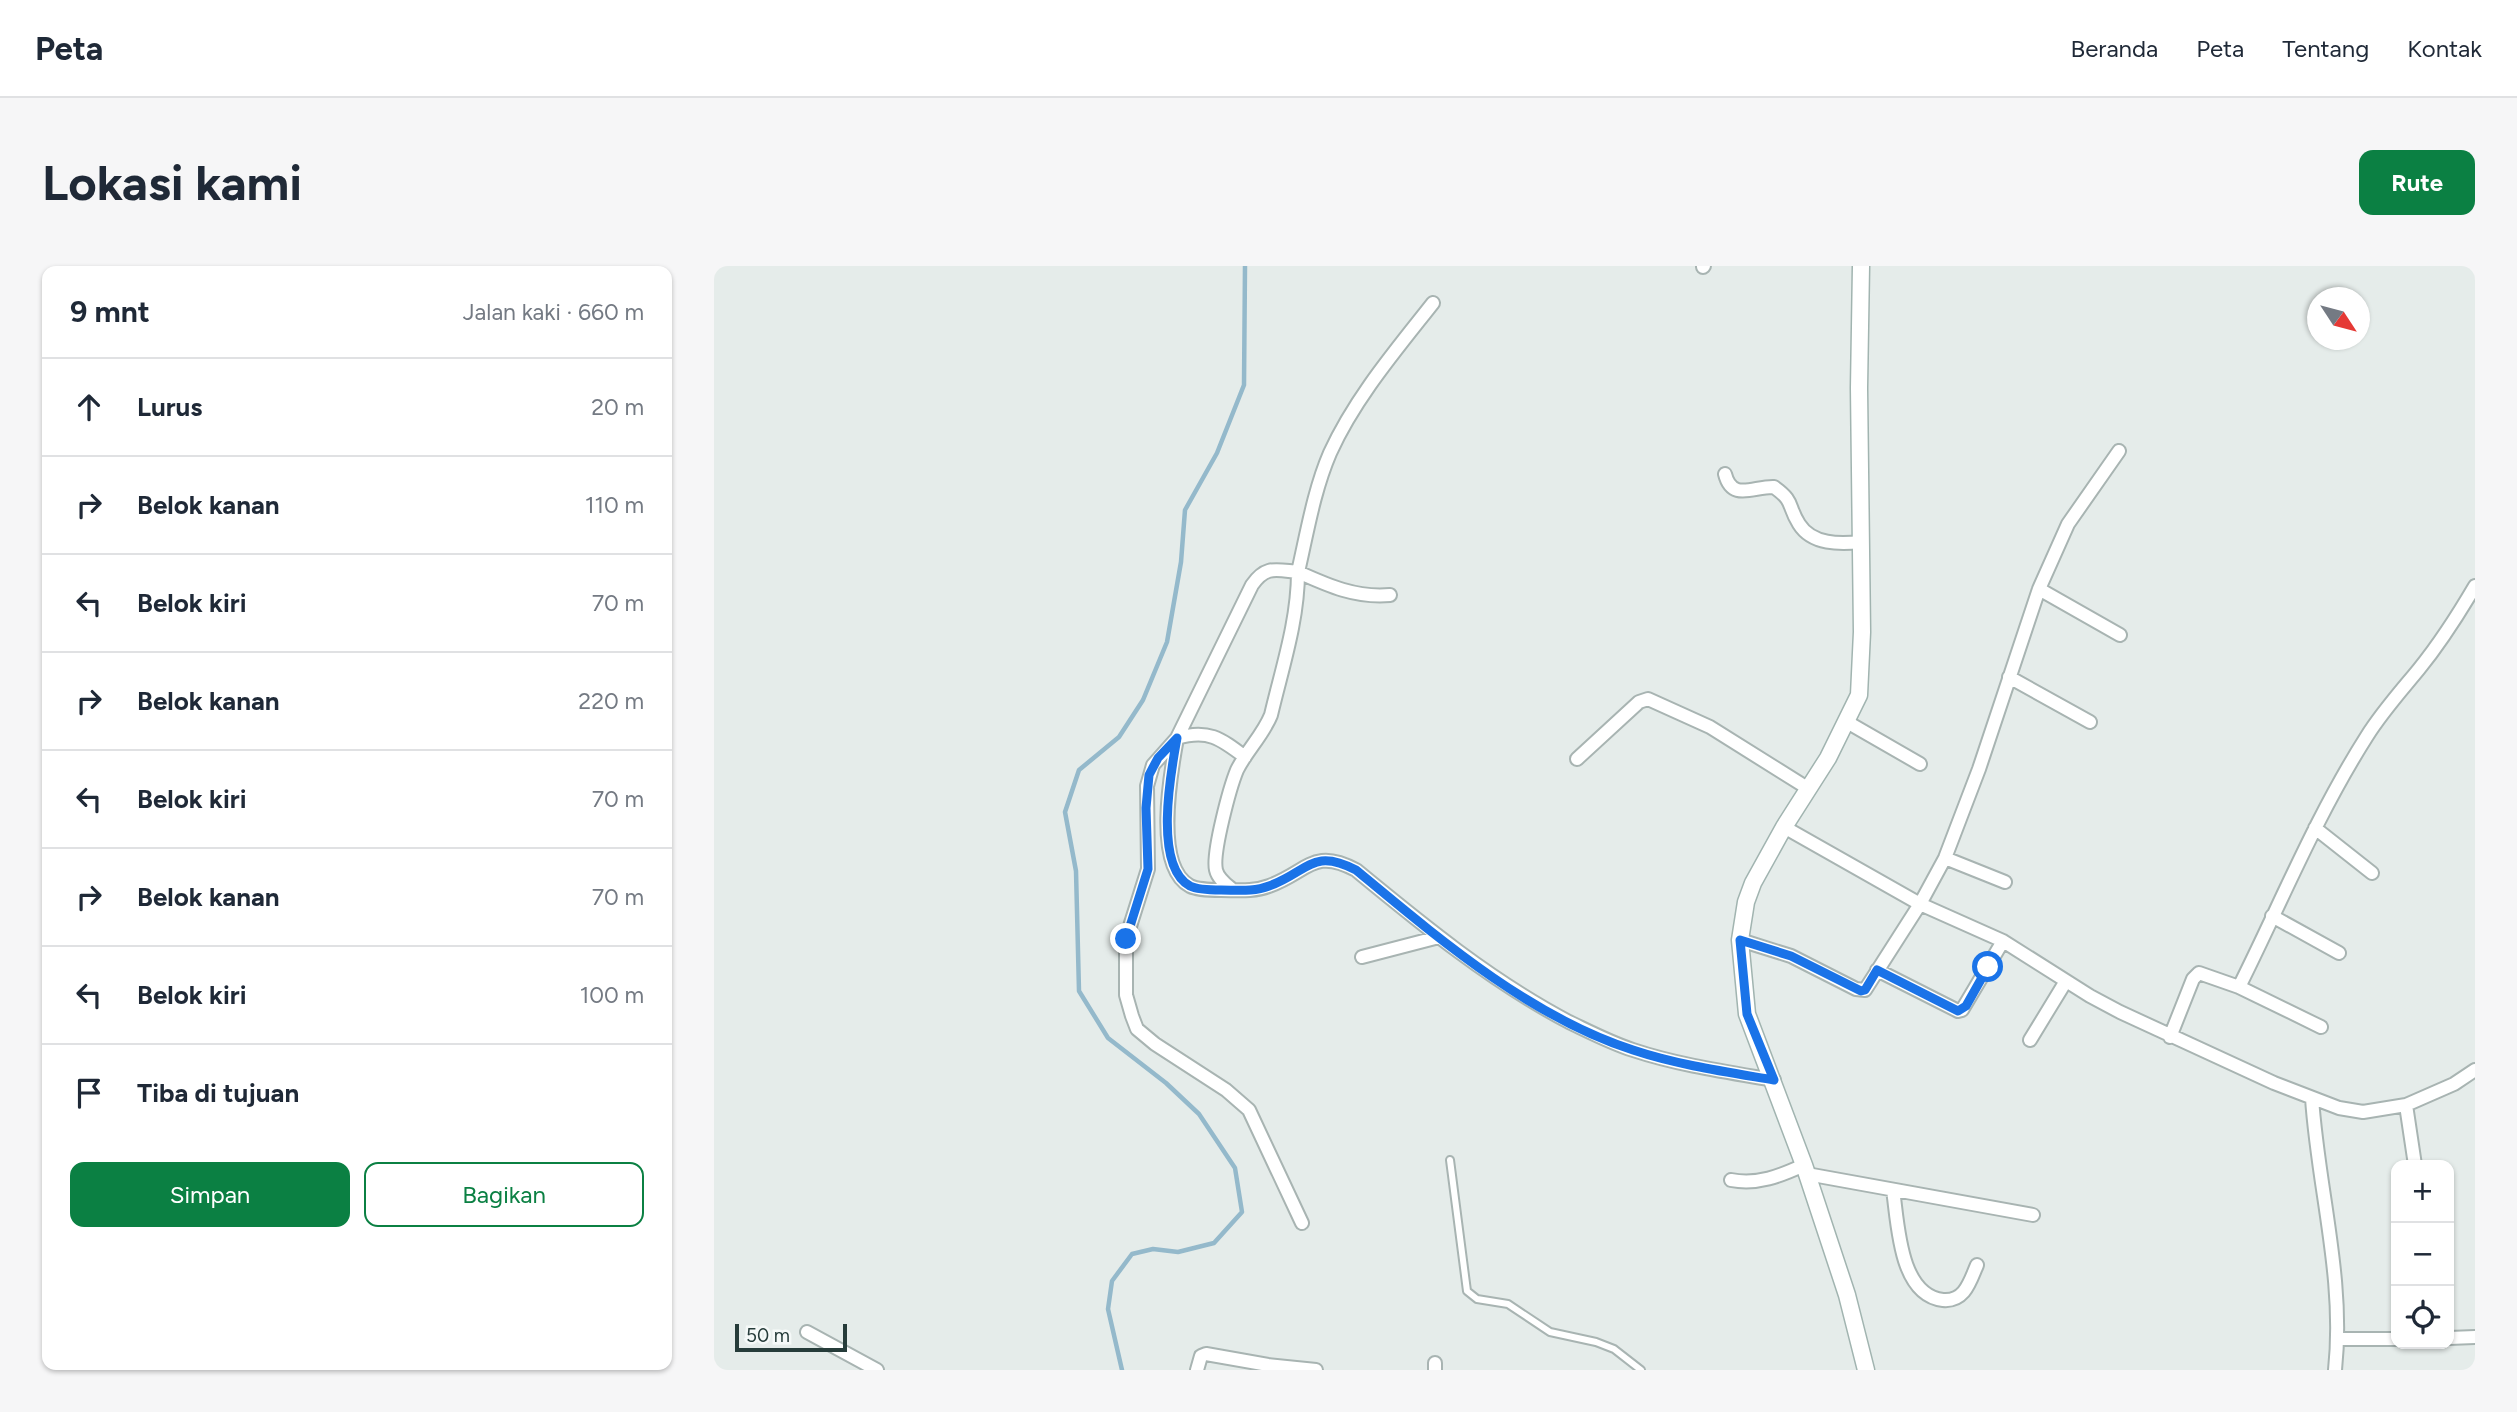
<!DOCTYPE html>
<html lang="id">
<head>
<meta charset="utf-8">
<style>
  body { margin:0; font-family:Figtree,sans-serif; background:#f6f6f7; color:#1f2937 }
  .controls { position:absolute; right:21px; bottom:21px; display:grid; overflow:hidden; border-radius:14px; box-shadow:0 2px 5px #0004 }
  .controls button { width:63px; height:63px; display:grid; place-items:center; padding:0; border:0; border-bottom:2px solid #e0e1e3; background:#fff; color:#1f2937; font:35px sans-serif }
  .compass { position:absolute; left:1593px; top:21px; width:63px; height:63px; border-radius:50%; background:#fff; box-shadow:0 2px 5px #0004; rotate:126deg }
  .scale { position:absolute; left:21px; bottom:18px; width:112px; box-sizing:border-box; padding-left:7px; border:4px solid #263c3a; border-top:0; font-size:19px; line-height:24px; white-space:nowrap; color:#263c3a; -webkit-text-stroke:5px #f5f9f8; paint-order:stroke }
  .stop { position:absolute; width:21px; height:21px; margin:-16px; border:5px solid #1a73e8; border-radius:50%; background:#fff }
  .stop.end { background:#1a73e8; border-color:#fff; box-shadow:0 2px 7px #0008 }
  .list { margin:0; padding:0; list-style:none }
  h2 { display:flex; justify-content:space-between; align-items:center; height:91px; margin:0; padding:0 28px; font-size:30px }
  h2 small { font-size:23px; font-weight:400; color:#747a83 }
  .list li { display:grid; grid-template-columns:46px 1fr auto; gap:21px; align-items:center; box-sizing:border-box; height:98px; padding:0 28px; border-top:2px solid #e0e1e3 }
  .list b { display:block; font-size:26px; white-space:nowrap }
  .list em { font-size:23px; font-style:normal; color:#747a83 }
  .actions { display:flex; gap:14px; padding:21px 28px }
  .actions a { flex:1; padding:16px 0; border:2px solid #0b8043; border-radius:14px; text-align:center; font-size:24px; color:#0b8043 }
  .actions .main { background:#0b8043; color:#fff }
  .icon { flex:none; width:38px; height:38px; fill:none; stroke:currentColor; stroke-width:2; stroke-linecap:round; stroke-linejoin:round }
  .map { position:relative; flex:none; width:1761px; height:1104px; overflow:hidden; border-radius:14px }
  header { display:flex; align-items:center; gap:42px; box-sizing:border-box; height:98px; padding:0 35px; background:#fff; border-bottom:2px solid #e0e1e3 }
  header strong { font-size:33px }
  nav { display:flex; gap:38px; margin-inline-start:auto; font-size:24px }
  .intro { display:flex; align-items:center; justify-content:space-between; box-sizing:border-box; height:168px; padding:0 42px }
  h1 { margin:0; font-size:49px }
  .button { padding:18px 32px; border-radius:14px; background:#0b8043; color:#fff; font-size:24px; font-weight:700 }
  main { display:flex; gap:42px; padding:0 42px }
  aside { flex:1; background:#fff; border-radius:14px; box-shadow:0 2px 5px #0004 }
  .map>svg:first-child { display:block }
</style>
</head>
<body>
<header>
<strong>Peta</strong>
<nav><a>Beranda</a><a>Peta</a><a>Tentang</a><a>Kontak</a></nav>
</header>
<div class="intro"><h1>Lokasi kami</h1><a class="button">Rute</a></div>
<main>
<aside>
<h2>9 mnt<small>Jalan kaki · 660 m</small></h2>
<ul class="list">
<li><svg class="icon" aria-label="ahead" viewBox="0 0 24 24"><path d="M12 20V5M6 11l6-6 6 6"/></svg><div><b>Lurus</b></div><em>20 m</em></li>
<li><svg class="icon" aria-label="right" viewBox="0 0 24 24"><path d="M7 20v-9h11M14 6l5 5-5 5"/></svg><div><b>Belok kanan</b></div><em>110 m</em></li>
<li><svg class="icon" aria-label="left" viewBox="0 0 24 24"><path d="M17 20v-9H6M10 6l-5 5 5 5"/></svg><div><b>Belok kiri</b></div><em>70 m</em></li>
<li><svg class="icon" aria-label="right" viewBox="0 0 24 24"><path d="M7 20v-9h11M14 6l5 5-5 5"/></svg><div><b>Belok kanan</b></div><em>220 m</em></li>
<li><svg class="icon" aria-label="left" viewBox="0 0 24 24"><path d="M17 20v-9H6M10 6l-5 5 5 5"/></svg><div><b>Belok kiri</b></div><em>70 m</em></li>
<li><svg class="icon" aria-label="right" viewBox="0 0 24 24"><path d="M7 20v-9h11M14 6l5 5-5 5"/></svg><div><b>Belok kanan</b></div><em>70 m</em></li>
<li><svg class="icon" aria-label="left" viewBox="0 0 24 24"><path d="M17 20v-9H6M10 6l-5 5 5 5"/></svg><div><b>Belok kiri</b></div><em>100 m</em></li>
<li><svg class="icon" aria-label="arrive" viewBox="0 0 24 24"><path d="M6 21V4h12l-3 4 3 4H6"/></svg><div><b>Tiba di tujuan</b></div></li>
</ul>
<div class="actions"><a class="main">Simpan</a><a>Bagikan</a></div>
</aside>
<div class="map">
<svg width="1761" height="1104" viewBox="0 0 1761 1104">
  <rect width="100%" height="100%" fill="#e5ecea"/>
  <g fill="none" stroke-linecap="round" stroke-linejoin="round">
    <path stroke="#94b9cb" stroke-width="4.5" d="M408,1104L394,1043L398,1015L418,988L439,983L464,986L500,977L528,946L521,902L485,848L452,817L394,772L365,725L362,605L351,546L365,504L405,471L429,434L453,376L467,296L471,244L503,187L530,119L531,0"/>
    <g stroke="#a8b4b2" stroke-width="10">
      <path id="lane" d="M736,894L753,1025L763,1033L794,1038L836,1066L882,1076L900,1083L927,1104"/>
    </g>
    <g stroke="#a8b4b2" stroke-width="16">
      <path id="street" d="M989,1L990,0
        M1011,208C1018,236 1040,220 1060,221C1081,236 1073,239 1085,258C1098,279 1126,278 1147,276
        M1325,323L1406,369
        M676,329C642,332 615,320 584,306C593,267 600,224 616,187C641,132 682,84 719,37
        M1295,411L1376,456
        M1133,456L1206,498
        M463,472L538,319C552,299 562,304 584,306C584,355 568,402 557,449C549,469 533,484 523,504C516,521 498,587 502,604C504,613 513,619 519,624
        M463,472C494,463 506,472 531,491
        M863,493L925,436L934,433L996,461L1095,523
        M1070,561L1206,638L1289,675L1376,730L1406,746L1560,817L1625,842L1649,846L1692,839L1740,818L1761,804
        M1601,562L1658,607
        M1231,592L1291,616
        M1558,650L1625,687
        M1026,674L1077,690L1142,723L1151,724L1206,638L1231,592L1265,503L1325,323L1354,258L1405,185
        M648,691L725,671
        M1163,704L1244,745L1248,744L1289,675
        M1525,721L1607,761
        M1456,771L1479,713L1485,707L1525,721C1567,637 1602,550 1653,470C1668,446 1687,425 1705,403C1726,377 1744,349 1761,320
        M1316,774L1352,715
        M1598,832C1604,923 1631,1012 1621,1104
        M1692,839L1701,899
        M1093,908L1319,949
        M1017,914C1044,919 1066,910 1090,899
        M1179,924C1184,957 1185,1029 1229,1034C1251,1036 1256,1015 1263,999
        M588,957L535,844L512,824L441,778L423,763L418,750L412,729V673L434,603L433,520L439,499L463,472C457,505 439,600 476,620C484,624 498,624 507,624C523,624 539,626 555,620C594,606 599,581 642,604C710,660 777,715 855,756C876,766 897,777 919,784C964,799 1013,806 1060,814
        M93,1066L163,1104
        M1735,1072L1761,1071
        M1623,1073H1682
        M483,1104L487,1090L492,1088L554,1099L602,1104
        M721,1104V1097"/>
    </g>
    <g stroke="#a1b4b0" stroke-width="19">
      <path id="secondary" d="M1147,0L1145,122L1148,366L1145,429L1114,492L1070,561L1039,617L1032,636L1026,674L1033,748L1090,899L1133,1029L1152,1104"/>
    </g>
    <use href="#lane" stroke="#fff" stroke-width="6"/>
    <use href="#street" stroke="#fff" stroke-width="12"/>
    <use href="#secondary" stroke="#fff" stroke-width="16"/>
  </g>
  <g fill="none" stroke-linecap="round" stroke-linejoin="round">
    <path stroke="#1a73e8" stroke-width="9" d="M412,673L434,603L432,542L435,509L444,492L463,472C457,505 439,600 476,620C484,624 498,624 507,624C523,624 540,626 555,620C594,606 598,581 642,604C724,672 816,751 919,784C964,799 1013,806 1060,814L1033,748L1026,674L1077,690L1147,725L1151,724L1163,704L1244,745L1252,740L1274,701"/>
  </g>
</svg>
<div class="controls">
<button>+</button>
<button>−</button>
<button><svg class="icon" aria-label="locate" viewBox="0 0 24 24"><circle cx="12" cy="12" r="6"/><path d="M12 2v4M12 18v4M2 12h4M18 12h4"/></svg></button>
</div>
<svg class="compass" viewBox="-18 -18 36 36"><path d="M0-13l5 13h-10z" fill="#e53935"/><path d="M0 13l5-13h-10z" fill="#747a83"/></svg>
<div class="scale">50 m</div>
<div class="stop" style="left:1274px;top:701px"></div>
<div class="stop end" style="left:412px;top:673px"></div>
</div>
</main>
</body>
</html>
